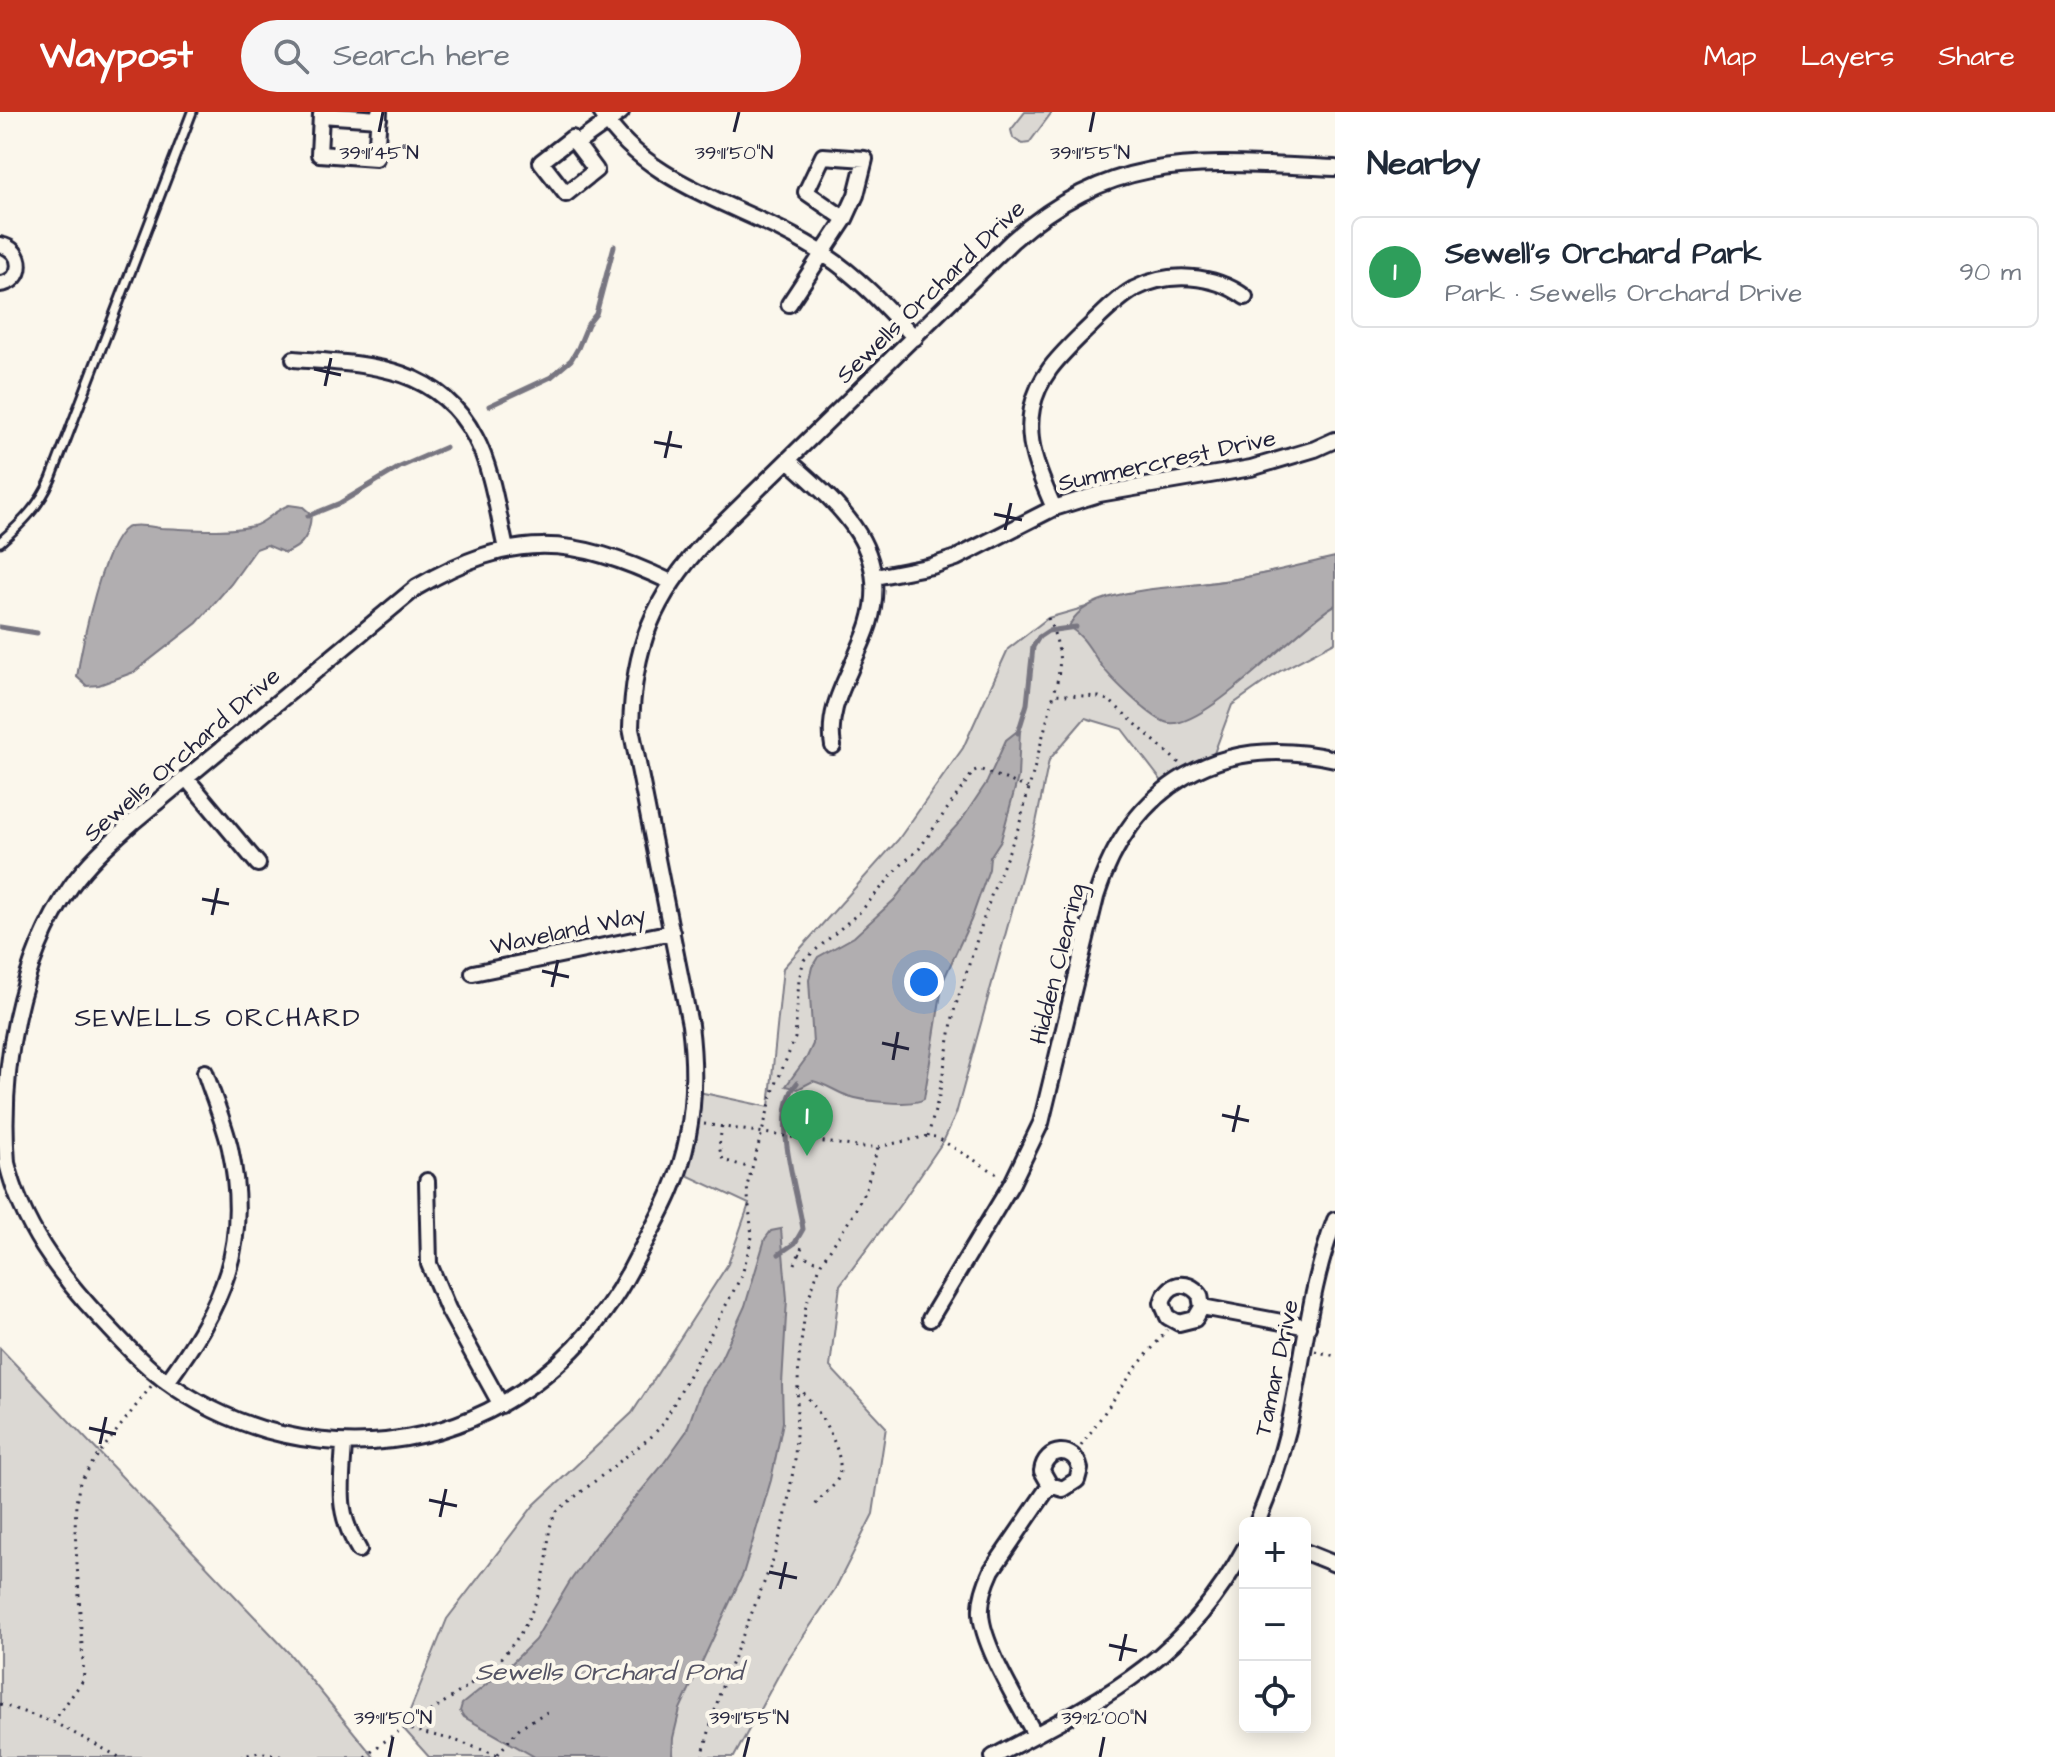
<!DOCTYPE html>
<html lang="en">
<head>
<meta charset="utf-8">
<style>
  body { margin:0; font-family:"Architects Daughter",sans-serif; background:#f6f6f7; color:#1f2937 }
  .controls { position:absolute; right:24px; bottom:24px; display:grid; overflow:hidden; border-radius:12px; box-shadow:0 4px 20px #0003 }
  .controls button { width:72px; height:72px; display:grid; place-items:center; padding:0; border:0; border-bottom:2px solid #e0e1e3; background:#fff; color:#1f2937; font:40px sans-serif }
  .you { position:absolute; left:924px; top:870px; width:28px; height:28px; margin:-20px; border:6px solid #fff; border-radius:50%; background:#1a73e8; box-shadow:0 0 0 12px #1a73e833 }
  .badge { display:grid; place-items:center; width:52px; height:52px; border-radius:50%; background:#c8321e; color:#fff; font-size:26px; font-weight:700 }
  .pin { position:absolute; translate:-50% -66px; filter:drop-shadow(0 2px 4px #0008) }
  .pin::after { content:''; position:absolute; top:42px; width:28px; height:24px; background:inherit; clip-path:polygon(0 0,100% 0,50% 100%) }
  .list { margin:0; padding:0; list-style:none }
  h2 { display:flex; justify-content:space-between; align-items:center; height:104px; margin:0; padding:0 32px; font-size:34px }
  h2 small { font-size:26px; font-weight:400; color:#747a83 }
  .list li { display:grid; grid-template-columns:52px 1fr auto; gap:24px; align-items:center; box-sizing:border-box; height:112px; margin:0 16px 16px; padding:0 16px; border:2px solid #e0e1e3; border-radius:12px }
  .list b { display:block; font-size:30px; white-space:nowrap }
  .list p { margin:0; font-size:26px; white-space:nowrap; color:#747a83 }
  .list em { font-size:26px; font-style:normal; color:#747a83 }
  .icon { flex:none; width:44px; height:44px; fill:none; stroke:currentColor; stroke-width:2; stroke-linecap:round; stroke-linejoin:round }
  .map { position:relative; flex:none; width:1335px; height:1645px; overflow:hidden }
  header { display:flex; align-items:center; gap:48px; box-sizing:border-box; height:112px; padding:0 40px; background:#c8321e; color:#fff }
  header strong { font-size:38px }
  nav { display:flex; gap:44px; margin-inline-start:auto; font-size:28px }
  .search { width:560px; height:72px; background:#f6f6f7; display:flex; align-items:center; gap:20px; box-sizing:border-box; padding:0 28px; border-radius:44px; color:#747a83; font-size:30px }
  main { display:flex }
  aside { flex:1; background:#fff }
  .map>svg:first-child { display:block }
</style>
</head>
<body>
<header>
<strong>Waypost</strong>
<div class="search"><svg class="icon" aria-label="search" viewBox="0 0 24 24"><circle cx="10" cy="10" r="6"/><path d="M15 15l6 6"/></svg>Search here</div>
<nav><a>Map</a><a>Layers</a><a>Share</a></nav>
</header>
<main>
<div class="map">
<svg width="1335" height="1645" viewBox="0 0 1335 1645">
  <rect width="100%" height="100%" fill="#fbf7ec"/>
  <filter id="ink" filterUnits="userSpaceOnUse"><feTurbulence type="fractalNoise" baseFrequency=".0125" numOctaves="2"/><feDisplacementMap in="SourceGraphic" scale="16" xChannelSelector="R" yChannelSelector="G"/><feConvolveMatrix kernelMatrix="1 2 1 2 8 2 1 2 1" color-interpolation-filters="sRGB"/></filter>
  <g filter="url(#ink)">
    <path fill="#dbd8d3" stroke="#7e7d87" stroke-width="2" d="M1025,0H1052L1029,31L1022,32L1013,26L1011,18Z
      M1335,448V530L1280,559L1232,593L1210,652L1167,676L1122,617L1085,606L1049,648L1036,711L956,1002L944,1028L902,1090L840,1173L830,1255L886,1315L873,1402L835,1477L784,1553L734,1645H429L403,1616L447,1507L534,1393L632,1301L728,1152L749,1092L678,1059L694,979L769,995L783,856L898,728L963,636L1008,537L1048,506L1135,481L1230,468Z
      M0,1236L289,1541L374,1645H0Z"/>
    <path fill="#b1aeb0" stroke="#787681" stroke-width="2" d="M289,393L303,395L311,402C310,422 304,434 285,441L267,433L256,437L231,472L197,511L134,560L99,573L87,574L77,565C81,538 104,419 131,414C140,412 152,415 161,416C191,417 224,421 253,414C264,412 276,397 289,393Z
      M1335,445V493C1302,510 1199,625 1165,610C1149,604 1111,567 1101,553C1090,538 1085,525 1069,515C1075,499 1091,491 1107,486C1147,474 1190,475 1231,468C1266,462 1300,453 1335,445Z
      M1020,617L1018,665L1001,728L990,745L989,757L971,808L943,869L924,987C913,995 863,989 848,984C836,980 826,972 813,969L798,977L786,974L807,945L813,932L809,868L812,855L818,845L854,825L894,788L927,746L961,709L987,670L1006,628Z
      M781,1117L787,1187L782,1272L783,1310L771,1368L743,1462L680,1597L673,1626L672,1645H535L464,1605L460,1599L462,1592L509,1554L535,1528L569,1471L592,1438L661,1355L686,1320L702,1275L719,1251L745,1194L765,1127L771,1119Z"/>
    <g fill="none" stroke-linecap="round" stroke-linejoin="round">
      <path stroke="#787681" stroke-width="5" d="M489,294L551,265L571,248L578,236L588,212L596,202L614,134
        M308,404L340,391L400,355L446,335
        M0,515L37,521
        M1018,621L1027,592L1033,535L1039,525L1048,519L1076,515
        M779,1142L795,1131L803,1117C798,1080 770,1003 797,971"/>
      <g stroke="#22223b" stroke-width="13">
        <path id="lane" d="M0,430C22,411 40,393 51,367L192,0"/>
      </g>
      <g stroke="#22223b" stroke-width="20">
        <path id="street" d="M601,0C651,79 753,94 825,143C860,166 887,196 915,226
          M379,7L321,3L319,42L376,46L379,0
          M572,26L596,58L566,82L541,50Z
          M576,32L621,0
          M0,133C25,137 25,170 0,172
          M789,192L845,107L806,80L823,44L865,47L856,83L845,107
          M294,247C364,252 437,252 475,325C492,356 498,402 506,437
          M788,348C839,393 892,436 869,512C864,528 856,543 850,558C838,584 828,606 833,634
          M1054,396C1040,364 1025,332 1032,296C1039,263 1060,244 1083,221C1099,206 1115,188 1134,177C1168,159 1214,162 1245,185
          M875,465L932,454L956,446L1054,396L1099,382L1251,356L1315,337L1335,328
          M671,470C572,423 513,419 417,475L133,710C111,730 89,749 72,773C18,850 0,958 7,1051C22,1113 58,1161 100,1206C120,1227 140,1250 163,1267C258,1337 383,1351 488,1299C552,1267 598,1219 631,1157C644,1131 660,1105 671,1079C694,1026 697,969 690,913L631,616C633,535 653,485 708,426L1012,129C1118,36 1205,51 1335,56
          M186,666L258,752
          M473,861L672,820
          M427,1069L429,1152L448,1197L501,1293
          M1202,1195L1200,1183C1187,1166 1167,1171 1162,1191L1168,1205L1179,1211L1195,1207L1202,1195L1308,1215
          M930,1207L1012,1071L1041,1011L1096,785C1131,673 1220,620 1335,647
          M167,1270C223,1193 251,1133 230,1036C224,1010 213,985 205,960
          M344,1331C342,1375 335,1398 359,1438
          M1257,1411C1270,1380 1280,1350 1288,1318C1304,1248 1309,1175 1335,1108
          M1305,1440L1335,1452
          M1035,1623C1019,1592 982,1533 981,1501C980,1486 986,1471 992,1458L1050,1373L1042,1359C1045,1335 1075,1333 1080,1357L1077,1368L1063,1377L1050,1373
          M993,1645C1101,1588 1184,1550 1245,1436"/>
      </g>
      <path stroke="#22223b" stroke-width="3" stroke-dasharray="2 6" stroke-linecap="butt" d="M1048,506C1061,537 1063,549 1054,582
        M704,1012L858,1035H878L928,1024L936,1025L999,1063
        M722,1014L719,1035L723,1048L751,1056
        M928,1024L939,984L954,899L991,784L1019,714L1054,582L1099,585L1110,589L1180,652
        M799,1142L821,1151
        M795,1152L804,1130
        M1315,1239L1335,1244
        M798,1275C815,1291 849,1343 838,1366C833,1378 820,1383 814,1396
        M1081,1334L1135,1257L1167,1218
        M0,1592L53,1610L119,1645
        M53,1610L84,1567L75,1418L76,1391L80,1370L95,1347L152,1273
        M403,1616L454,1628L503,1645
        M498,1642L520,1615L547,1600
        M240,1645L259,1640L284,1645
        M365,1645C415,1601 488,1576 523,1517C535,1496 543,1471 547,1447C549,1430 547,1414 557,1399L652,1324L663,1312L742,1163L752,1125L747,1074L774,977L795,926L799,867L804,848L861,799L903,751L919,737L974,659L979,657L1028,676
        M702,1645L721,1577L772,1451L785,1407L795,1347L799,1246L806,1193L821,1151L853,1103L866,1076L878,1035"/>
      <use href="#lane" stroke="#fbf7ec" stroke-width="7"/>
      <use href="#street" stroke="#fbf7ec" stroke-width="14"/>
    </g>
  </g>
  <path fill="none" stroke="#22223b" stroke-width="3" d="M379,20L383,0M734,20L739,0M1090,20L1094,0M314,257L341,263M325,274L331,246M654,330L682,335M665,346L671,319M994,402L1022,408M1005,418L1011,391M202,787L229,792M212,803L218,776M542,859L569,865M552,875L558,848M882,931L909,937M893,948L898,920M1222,1003L1249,1009M1233,1020L1239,993M89,1316L116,1322M100,1332L106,1305M429,1388L457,1394M440,1405L446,1377M769,1460L797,1466M780,1477L786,1450M1109,1533L1137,1539M1120,1549L1126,1522M389,1645L393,1625M744,1645L749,1625M1100,1645L1104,1625"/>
  <g text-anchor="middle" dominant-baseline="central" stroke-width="8" stroke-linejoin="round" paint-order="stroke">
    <g font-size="24" fill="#22223b" stroke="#fbf7ec">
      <text transform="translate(931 180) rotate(-44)">Sewells Orchard Drive</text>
      <text transform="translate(1167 349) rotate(-12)">Summercrest Drive</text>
      <text transform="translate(182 643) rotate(-41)">Sewells Orchard Drive</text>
      <text transform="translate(568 819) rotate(-12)">Waveland Way</text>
      <text transform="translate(1058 852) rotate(-76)">Hidden Clearing</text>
      <text transform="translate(1277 1256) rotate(-78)">Tamar Drive</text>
    </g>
    <g font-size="26" letter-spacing="2" fill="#22223b" stroke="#fbf7ec">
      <text x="218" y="906">SEWELLS ORCHARD</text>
    </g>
    <g font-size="26" font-style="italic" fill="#545364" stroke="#fbf7ec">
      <text x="609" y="1560">Sewells Orchard Pond</text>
    </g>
  </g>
  <g font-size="20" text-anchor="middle" fill="#22223b" stroke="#fbf7ec" stroke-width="8" stroke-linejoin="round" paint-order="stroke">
    <text x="379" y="47">39°11'45"N</text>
    <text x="734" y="47">39°11'50"N</text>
    <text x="1090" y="47">39°11'55"N</text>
    <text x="393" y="1612">39°11'50"N</text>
    <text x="749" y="1612">39°11'55"N</text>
    <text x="1104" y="1612">39°12'00"N</text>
  </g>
</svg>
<div class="controls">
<button>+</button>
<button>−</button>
<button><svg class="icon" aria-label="locate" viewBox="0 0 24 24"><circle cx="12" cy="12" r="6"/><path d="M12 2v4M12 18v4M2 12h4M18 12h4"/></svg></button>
</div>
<div class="you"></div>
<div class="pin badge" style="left:807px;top:1044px;background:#2e9e5b">1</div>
</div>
<aside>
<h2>Nearby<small></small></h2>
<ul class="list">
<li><span class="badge" style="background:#2e9e5b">1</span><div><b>Sewell's Orchard Park</b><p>Park · Sewells Orchard Drive</p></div><em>90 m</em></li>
</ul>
</aside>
</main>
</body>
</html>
